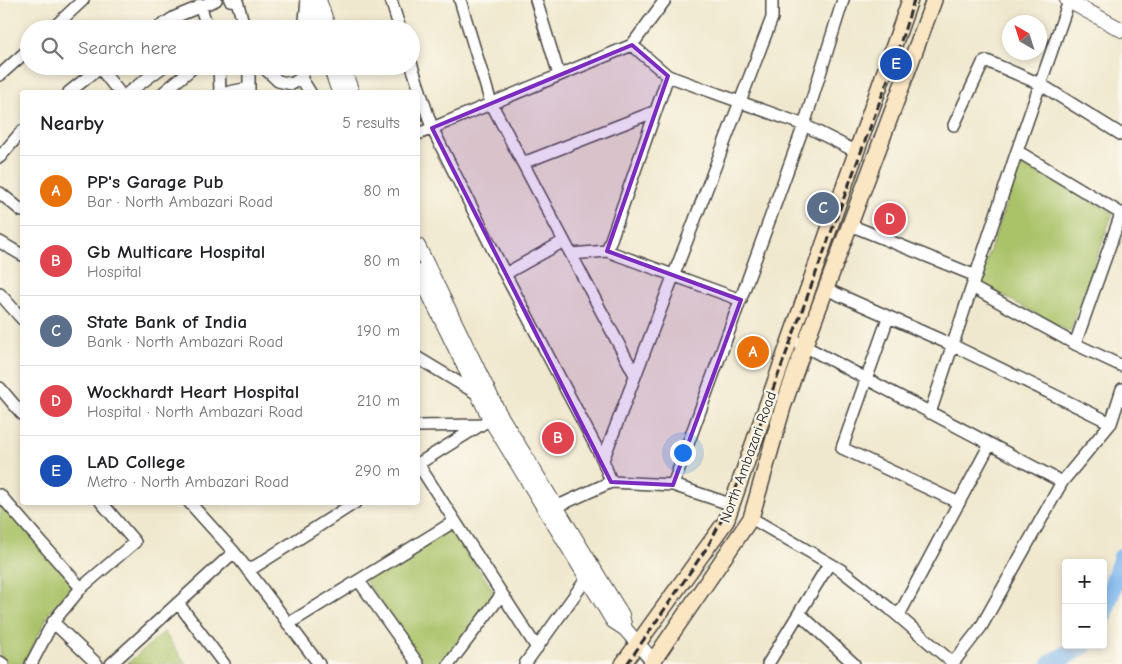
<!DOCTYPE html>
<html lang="en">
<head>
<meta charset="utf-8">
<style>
  body { margin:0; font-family:"Comic Neue",sans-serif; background:#f2f2f2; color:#202124 }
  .controls { position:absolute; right:15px; bottom:15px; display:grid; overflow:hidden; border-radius:5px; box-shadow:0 2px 8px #0003 }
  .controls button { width:45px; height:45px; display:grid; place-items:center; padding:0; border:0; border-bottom:1px solid #e0e0e0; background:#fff; color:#202124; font:25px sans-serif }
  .compass { position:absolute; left:1002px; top:15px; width:45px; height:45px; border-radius:50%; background:#fff; box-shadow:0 2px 8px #0003; rotate:321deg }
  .you { position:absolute; left:682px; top:452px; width:18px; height:18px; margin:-12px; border:4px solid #fff; border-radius:50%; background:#1a73e8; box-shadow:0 0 0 8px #1a73e833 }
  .badge { display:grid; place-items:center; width:32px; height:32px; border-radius:50%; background:#0f766e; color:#fff; font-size:16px; font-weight:700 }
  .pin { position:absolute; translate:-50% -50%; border:2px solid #fff; box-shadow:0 1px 5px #0006 }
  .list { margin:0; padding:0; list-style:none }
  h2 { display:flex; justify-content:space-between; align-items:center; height:65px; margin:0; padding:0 20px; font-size:21px }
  h2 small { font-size:16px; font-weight:400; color:#757577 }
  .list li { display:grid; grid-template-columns:32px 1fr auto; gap:15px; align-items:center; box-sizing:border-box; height:70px; padding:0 20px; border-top:1px solid #e0e0e0 }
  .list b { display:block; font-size:19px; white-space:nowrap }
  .list p { margin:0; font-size:16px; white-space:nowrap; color:#757577 }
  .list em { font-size:16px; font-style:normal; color:#757577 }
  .icon { flex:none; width:28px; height:28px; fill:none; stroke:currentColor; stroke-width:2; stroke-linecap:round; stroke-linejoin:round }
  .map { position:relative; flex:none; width:1122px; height:664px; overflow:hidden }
  .search { position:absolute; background:#fff; box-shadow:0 2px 8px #0003; left:20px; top:20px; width:400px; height:55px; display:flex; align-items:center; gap:12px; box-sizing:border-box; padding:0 18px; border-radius:28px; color:#757577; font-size:19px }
  .panel { position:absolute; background:#fff; box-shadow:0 2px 8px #0003; left:20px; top:90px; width:400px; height:415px; border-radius:5px }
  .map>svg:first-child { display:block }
</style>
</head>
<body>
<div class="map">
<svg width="1122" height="664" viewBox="0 0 1122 664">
  <rect width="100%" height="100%" fill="#fbf7ec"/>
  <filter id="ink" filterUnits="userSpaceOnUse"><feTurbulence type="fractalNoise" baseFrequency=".02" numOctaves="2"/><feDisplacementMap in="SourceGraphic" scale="10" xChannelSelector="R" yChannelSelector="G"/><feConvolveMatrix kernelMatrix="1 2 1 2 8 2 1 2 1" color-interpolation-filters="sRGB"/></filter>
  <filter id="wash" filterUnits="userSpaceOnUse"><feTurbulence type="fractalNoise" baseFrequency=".0096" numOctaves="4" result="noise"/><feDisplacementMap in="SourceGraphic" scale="20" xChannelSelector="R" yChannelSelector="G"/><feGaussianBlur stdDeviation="1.12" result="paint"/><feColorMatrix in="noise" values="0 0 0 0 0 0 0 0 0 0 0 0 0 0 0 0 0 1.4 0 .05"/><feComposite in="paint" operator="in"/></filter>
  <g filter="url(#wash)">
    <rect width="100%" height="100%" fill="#f0e8ce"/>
    <path fill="#aac369" stroke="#6a774a" d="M1020,163L1113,212L1070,332L979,283Z
      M0,502L74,583L49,613L24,664H0Z
      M452,528L495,594L441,664H425L365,580Z
      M164,632L186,664H127Z"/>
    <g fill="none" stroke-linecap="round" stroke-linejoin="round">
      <path stroke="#7eb6ee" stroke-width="19" d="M1103,615L1122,558
        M1051,664L1083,645"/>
    </g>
  </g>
  <g filter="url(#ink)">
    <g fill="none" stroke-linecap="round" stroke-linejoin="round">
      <g stroke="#494743" stroke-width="14">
        <path id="minor" d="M230,0L237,1L245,29
          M391,0L400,29
          M460,0L491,103L635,375
          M536,0L559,75
          M1069,1L1017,151L1122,214
          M200,5L208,29
          M52,29L83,0
          M156,29L175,17L216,0
          M304,29L307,1
          M632,45L668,76L804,125L855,151
          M411,63L432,128L505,274L603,460
          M219,66L220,92
          M249,66V92
          M262,66L278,81L292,84L301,78L305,66
          M100,68L119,92
          M0,75L29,49
          M301,78L310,92
          M69,92L102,66
          M129,92L164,66
          M164,92L195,66
          M229,92L249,88
          M954,125L983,63L987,61L1040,84L1122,135
          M418,134L632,45L665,0
          M0,157L22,131
          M523,163L656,111
          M0,193L22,211
          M1121,214L1075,344L1122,366
          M850,225L976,276
          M0,242L22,255
          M607,251L668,76
          M571,254L607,251L741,300
          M505,274L564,241
          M972,287L1075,344
          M826,289L952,345L1111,423L1062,482
          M0,294L22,319
          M888,318L842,448L959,503
          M418,358L476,393
          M0,388L22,414
          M930,413L1017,151
          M1111,423L1122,389
          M418,426L480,425
          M418,464L537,648
          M418,464L495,416
          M611,482L603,460L772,18V0
          M673,485L804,125L843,0
          M0,495L81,588
          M189,502L234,552L319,664
          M549,510L611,482L673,485L733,505
          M751,518L841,570L889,608L953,663L981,627L1062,482L791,339
          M248,571L356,502
          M359,581L418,664
          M178,603L224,664
          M799,613L854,664
          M899,615L990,444
          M53,622L97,664
          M288,624L455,521
          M0,662L3,664
          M31,664L53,622L81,588L135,542L101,502
          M111,664L234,552
          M449,664L502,594
          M525,664L587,578
          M768,664L829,564"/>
      </g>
      <g stroke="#494743" stroke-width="16">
        <path id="tertiary" d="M307,0L317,29
          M319,0L329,29
          M1067,0L1122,30
          M330,66L339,92
          M342,66L352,92
          M418,246L499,413L622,615L625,629
          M418,272L490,419L613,621L625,629L653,661"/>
      </g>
      <g stroke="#494743" stroke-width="18">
        <path id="secondary" d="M623,664L726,521L910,0
          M651,664L751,518L783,407L806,342L934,0"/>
      </g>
      <use href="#minor" stroke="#fff" stroke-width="11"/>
      <use href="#tertiary" stroke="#fff" stroke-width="14"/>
      <use href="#secondary" stroke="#fbe6c4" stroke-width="15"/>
      <path stroke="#2b2b2b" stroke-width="3" stroke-dasharray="8 4" stroke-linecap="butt" d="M627,664L708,546L731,502L894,63L914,0"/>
    </g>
  </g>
  <path fill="#7b2cbf" fill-opacity="0.2" stroke="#7b2cbf" stroke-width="4" stroke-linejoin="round" d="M632,45L668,76L607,251L741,300L673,485L611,482L432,128Z"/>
  <g text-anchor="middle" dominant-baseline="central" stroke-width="4.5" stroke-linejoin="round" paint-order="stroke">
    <g font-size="15" fill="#2b2b2b" stroke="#fbf7ec">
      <text transform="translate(748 457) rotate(-70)">North Ambazari Road</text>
    </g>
  </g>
</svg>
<div class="controls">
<button>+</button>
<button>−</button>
</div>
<svg class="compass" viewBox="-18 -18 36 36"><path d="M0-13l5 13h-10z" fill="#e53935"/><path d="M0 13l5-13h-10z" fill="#757577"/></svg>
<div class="you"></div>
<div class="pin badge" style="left:753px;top:352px;background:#e8710a">A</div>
<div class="pin badge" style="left:558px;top:438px;background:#e0444e">B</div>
<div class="pin badge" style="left:823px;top:208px;background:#5c6f8a">C</div>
<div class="pin badge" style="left:890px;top:219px;background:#e0444e">D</div>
<div class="pin badge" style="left:896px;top:64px;background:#1a4fb4">E</div>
<div class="search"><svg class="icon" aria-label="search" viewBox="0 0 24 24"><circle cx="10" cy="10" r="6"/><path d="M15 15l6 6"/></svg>Search here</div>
<section class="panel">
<h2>Nearby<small>5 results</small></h2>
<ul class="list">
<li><span class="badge" style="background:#e8710a">A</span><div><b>PP's Garage Pub</b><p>Bar · North Ambazari Road</p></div><em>80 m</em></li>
<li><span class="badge" style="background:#e0444e">B</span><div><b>Gb Multicare Hospital</b><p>Hospital</p></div><em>80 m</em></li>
<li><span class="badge" style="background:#5c6f8a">C</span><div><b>State Bank of India</b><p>Bank · North Ambazari Road</p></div><em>190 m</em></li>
<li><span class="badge" style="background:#e0444e">D</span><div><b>Wockhardt Heart Hospital</b><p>Hospital · North Ambazari Road</p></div><em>210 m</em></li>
<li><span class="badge" style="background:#1a4fb4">E</span><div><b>LAD College</b><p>Metro · North Ambazari Road</p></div><em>290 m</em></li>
</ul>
</section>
</div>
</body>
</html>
